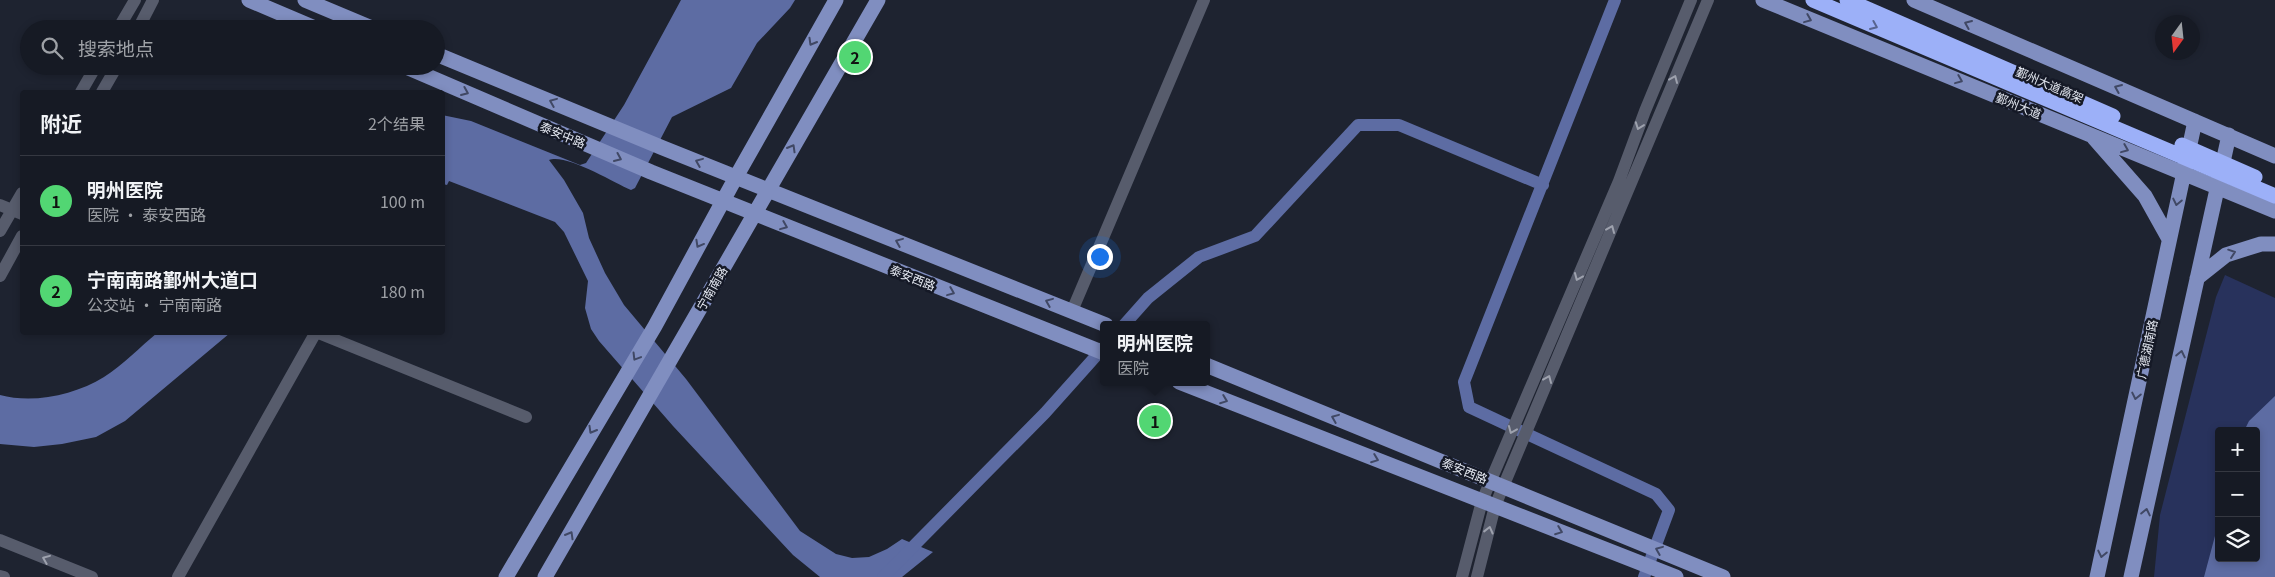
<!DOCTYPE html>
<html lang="zh">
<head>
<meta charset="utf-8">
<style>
  body { margin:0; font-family:Georgia,"Noto Sans SC",serif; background:#1f232c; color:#f1f3f6 }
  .controls { position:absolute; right:15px; bottom:15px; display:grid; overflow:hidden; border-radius:5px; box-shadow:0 2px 8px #0003 }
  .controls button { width:45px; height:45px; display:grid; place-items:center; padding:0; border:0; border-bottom:1px solid #353841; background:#161a24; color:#f1f3f6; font:25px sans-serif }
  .compass { position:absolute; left:2155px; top:15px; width:45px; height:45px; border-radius:50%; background:#161a24; box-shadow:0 2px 8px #0003; rotate:195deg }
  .you { position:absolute; left:1099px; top:256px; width:18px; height:18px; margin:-12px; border:4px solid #fff; border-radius:50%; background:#1a73e8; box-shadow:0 0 0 8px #1a73e833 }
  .badge { display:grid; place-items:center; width:32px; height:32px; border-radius:50%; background:#52d673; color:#111; font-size:16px; font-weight:700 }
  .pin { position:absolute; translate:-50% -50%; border:2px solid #fff; box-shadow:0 1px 5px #0006 }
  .popup { position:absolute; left:1100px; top:321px; width:110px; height:65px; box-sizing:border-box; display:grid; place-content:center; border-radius:5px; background:#161a24; filter:drop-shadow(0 1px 4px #0005); font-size:16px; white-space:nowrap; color:#9ea1a6 }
  .popup b { font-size:19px; color:#f1f3f6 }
  .popup::after { content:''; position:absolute; left:50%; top:100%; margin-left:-10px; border:10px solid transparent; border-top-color:#161a24 }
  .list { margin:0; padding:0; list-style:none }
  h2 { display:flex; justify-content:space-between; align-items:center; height:65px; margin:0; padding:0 20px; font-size:21px }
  h2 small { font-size:16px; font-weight:400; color:#9ea1a6 }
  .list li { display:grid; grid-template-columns:32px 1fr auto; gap:15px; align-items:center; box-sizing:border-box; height:90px; padding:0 20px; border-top:1px solid #353841 }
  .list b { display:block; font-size:19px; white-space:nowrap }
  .list p { margin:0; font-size:16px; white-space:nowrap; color:#9ea1a6 }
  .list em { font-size:16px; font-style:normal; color:#9ea1a6 }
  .icon { flex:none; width:28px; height:28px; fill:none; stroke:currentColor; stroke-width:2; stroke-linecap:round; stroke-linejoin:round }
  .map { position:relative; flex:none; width:2275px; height:577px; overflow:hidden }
  .search { position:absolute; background:#161a24; box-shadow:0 2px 8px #0003; left:20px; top:20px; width:425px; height:55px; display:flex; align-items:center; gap:12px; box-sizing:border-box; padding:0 18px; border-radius:28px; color:#9ea1a6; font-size:19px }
  .panel { position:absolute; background:#161a24; box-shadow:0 2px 8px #0003; left:20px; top:90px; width:425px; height:245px; border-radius:5px }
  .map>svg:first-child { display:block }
</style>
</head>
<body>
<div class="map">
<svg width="2275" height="577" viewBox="0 0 2275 577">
  <rect width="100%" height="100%" fill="#1e2330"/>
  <path fill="#28325c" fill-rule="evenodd" d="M2225,275L2275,298V577H2154L2160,515L2216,297ZM2219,431H2256V558H2219Z"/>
  <path fill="#5d6ca3" d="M681,0H795L790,8L757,43L731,88L672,117L635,188L631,190C613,182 565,153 549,160L564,180L583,213L589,238L605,273L624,305L686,379L800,531L836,554L852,558L869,557L887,549L902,539L933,552L902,577H820L793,555L673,426L599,341L591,329L585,308L588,281L564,232L555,222L449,181L447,185L443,184L442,115L471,121L580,165L586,163L624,105Z
    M157,333H230L125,421L96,437L62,444L34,447L0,444V395C33,404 75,395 104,377C123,365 140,347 157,333Z
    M2275,396V577H2204L2219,521V558H2256V431H2244L2249,421Z"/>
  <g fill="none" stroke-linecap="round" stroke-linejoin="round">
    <path stroke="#5d6ca3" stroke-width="12" d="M1615,0L1464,382L1469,407L1656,494L1669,510L1644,577
      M1124,325L1148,298L1199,257L1255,236L1358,125H1399L1543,185
      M883,577L1045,413L1104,347"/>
    <path stroke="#575c6c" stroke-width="12" d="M118,29L135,0
      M138,29L153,0
      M81,92L96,66
      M102,92L117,66
      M0,205L22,214
      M0,231L22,193
      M0,276L22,236
      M1072,311L1204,0
      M316,332L526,417
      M0,540L92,577
      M0,576L4,577
      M178,577L316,332
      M1462,577L1482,501L1619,181L1645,111L1691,0
      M1477,577L1495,506L1708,0"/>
    <path stroke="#808ec0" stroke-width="15" d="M249,0L317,29
      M305,0L374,29
      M1763,0L2275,211
      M1914,0L2275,156
      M436,54L663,148L1106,325
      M404,66L651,172L1104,353
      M2094,138L2145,196L2169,239
      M2197,278L2226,255L2261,244H2275
      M1206,365L1723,577
      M1179,382L1676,577
      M506,577L655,326L736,177L836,0
      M545,577L878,0
      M2097,577L2195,121
      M2131,577L2229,135"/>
    <path stroke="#9cb0f8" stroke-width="15" d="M1813,0L2275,196
      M1847,0L2113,116
      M2182,145L2255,177"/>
  </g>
  <defs><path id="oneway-chevron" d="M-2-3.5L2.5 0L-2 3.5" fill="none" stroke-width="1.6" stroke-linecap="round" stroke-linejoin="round" transform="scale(1.25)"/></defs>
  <g stroke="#404864">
    <use href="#oneway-chevron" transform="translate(1808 19) rotate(22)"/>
    <use href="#oneway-chevron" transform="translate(1968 24) rotate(-157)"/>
    <use href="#oneway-chevron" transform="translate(812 42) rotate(120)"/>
    <use href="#oneway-chevron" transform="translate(1959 80) rotate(22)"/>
    <use href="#oneway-chevron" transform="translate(2118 88) rotate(-157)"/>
    <use href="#oneway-chevron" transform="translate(465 92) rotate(23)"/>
    <use href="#oneway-chevron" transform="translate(553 102) rotate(-158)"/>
    <use href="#oneway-chevron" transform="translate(792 148) rotate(-60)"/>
    <use href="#oneway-chevron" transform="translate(2125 149) rotate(22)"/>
    <use href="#oneway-chevron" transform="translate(618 158) rotate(24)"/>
    <use href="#oneway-chevron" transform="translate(699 162) rotate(-158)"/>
    <use href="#oneway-chevron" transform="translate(2177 202) rotate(102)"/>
    <use href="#oneway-chevron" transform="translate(784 226) rotate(22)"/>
    <use href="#oneway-chevron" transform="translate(899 242) rotate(-158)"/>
    <use href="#oneway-chevron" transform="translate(699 244) rotate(119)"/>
    <use href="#oneway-chevron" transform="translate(2232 253) rotate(-19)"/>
    <use href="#oneway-chevron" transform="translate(951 292) rotate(22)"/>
    <use href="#oneway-chevron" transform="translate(1049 302) rotate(-158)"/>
    <use href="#oneway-chevron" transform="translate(2181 354) rotate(-78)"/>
    <use href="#oneway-chevron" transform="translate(636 357) rotate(121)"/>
    <use href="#oneway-chevron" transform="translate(2136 396) rotate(102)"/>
    <use href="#oneway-chevron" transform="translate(1224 400) rotate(21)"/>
    <use href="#oneway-chevron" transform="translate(1335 418) rotate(-158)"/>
    <use href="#oneway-chevron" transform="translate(592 430) rotate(120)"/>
    <use href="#oneway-chevron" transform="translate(1375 459) rotate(21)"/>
    <use href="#oneway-chevron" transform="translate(2146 512) rotate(-78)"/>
    <use href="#oneway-chevron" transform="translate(1559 531) rotate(21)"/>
    <use href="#oneway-chevron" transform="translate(570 535) rotate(-60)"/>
    <use href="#oneway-chevron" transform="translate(1659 550) rotate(-158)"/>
    <use href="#oneway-chevron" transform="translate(2102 554) rotate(102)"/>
  </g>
  <use stroke="#58648f" href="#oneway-chevron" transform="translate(1874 26) rotate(23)"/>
  <g stroke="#9ea2ae">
    <use href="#oneway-chevron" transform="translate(1674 79) rotate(-67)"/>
    <use href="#oneway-chevron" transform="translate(1639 126) rotate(110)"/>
    <use href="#oneway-chevron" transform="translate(1611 229) rotate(-67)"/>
    <use href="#oneway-chevron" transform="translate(1578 277) rotate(113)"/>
    <use href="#oneway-chevron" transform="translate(1548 379) rotate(-67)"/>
    <use href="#oneway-chevron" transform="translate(1512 430) rotate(113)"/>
    <use href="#oneway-chevron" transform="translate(1489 530) rotate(-76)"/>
    <use href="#oneway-chevron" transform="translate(46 559) rotate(-158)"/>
  </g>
  <g text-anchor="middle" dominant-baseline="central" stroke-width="5" stroke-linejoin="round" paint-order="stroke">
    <g font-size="12" fill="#e4e8f1" stroke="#151926">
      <text transform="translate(2050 84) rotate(23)">鄞州大道高架</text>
      <text transform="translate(2019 105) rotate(22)">鄞州大道</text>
      <text transform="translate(563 134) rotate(23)">泰安中路</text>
      <text transform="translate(913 277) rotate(22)">泰安西路</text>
      <text transform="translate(711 288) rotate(-60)">宁南南路</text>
      <text transform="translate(2146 349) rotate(-78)">广德湖南路</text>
      <text transform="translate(1465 470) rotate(22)">泰安西路</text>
    </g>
  </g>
</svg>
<div class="controls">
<button>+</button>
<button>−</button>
<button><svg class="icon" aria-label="layers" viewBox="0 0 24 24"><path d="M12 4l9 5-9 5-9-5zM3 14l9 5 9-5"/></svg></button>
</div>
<svg class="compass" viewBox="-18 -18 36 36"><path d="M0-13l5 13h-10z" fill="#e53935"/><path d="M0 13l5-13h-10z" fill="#9ea1a6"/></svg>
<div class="you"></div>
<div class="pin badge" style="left:1155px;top:421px">1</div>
<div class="popup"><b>明州医院</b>医院</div>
<div class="pin badge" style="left:855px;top:57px">2</div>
<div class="search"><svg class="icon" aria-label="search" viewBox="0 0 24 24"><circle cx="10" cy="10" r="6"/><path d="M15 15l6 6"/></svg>搜索地点</div>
<section class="panel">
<h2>附近<small>2个结果</small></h2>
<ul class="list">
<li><span class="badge">1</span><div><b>明州医院</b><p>医院 · 泰安西路</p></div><em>100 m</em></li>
<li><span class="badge">2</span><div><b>宁南南路鄞州大道口</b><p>公交站 · 宁南南路</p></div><em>180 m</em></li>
</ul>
</section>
</div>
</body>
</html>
